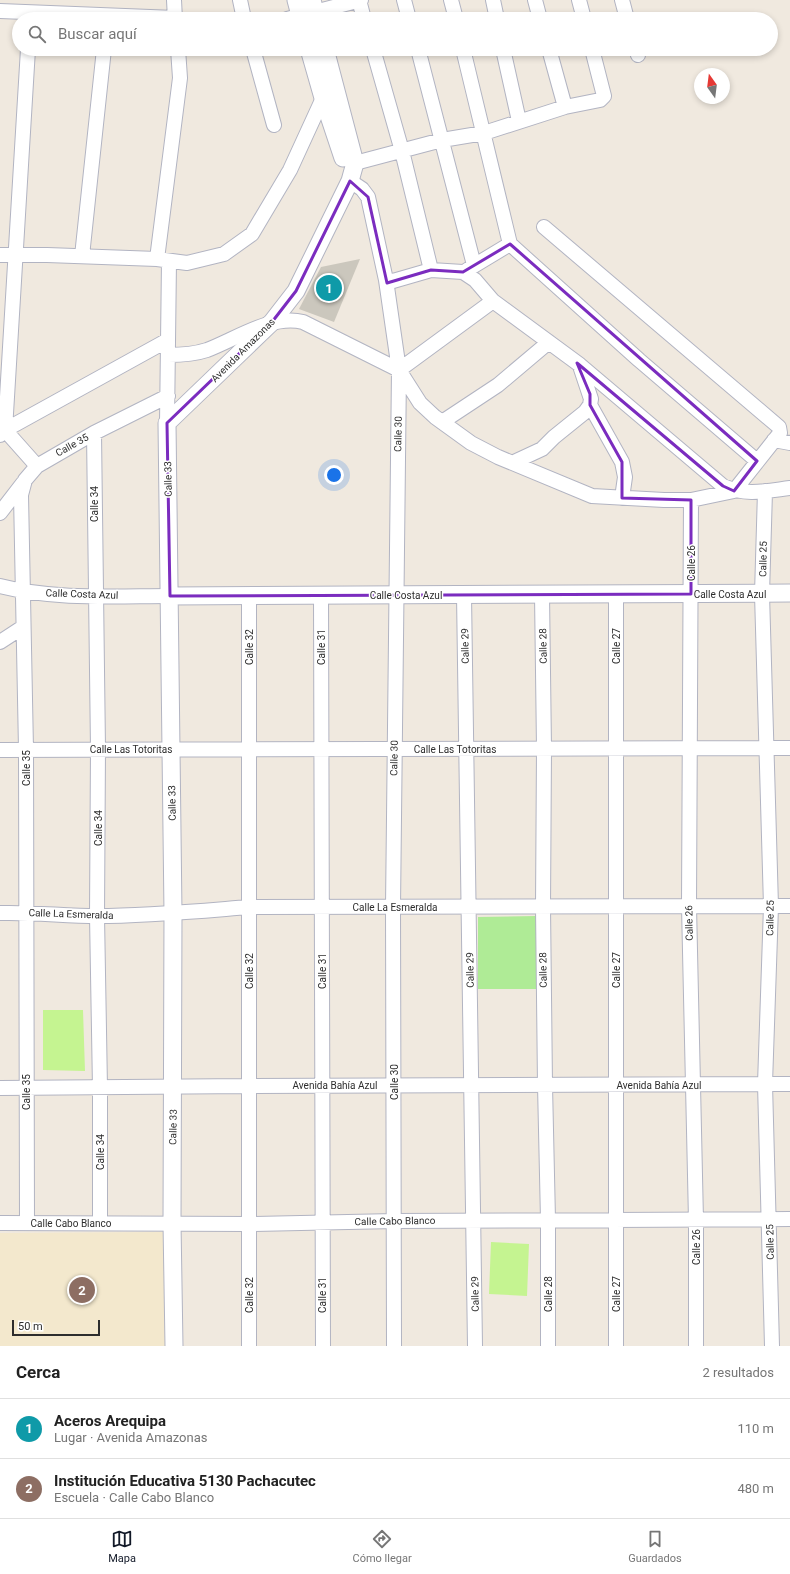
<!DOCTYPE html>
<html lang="es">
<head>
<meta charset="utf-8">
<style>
  body { margin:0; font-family:Roboto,sans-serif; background:#f2f2f2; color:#222 }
  .compass { position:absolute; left:694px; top:68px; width:36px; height:36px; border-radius:50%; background:#fff; box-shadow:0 2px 6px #0003; rotate:346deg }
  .scale { position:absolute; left:12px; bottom:10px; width:88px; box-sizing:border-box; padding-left:4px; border:2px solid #2d2d2d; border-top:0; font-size:11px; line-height:14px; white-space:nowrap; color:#2d2d2d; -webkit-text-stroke:3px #fff; paint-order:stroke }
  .you { position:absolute; left:334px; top:475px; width:14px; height:14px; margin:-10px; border:3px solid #fff; border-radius:50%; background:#1a73e8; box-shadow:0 0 0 6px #1a73e833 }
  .badge { display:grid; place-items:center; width:26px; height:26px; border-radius:50%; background:#111827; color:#fff; font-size:13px; font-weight:700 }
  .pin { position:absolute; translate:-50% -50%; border:2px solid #fff; box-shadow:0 1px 4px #0006 }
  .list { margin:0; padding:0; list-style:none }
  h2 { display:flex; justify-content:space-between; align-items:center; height:52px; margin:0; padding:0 16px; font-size:17px }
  h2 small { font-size:13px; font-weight:400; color:#767676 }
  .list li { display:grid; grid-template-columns:26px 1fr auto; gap:12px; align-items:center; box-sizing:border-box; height:60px; padding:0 16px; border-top:1px solid #e0e0e0 }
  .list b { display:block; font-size:15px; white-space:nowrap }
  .list p { margin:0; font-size:13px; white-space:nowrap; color:#767676 }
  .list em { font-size:13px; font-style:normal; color:#767676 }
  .icon { flex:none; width:22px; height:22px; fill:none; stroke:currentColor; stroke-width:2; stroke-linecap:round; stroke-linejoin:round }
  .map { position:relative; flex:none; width:790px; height:1346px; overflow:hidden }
  .search { position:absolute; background:#fff; box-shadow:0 2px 6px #0003; left:12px; right:12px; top:12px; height:44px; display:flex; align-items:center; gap:10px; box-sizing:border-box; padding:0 14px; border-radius:22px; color:#767676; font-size:15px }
  .sheet { height:172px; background:#fff }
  nav { display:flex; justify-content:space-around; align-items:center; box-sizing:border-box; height:56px; border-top:1px solid #e0e0e0; background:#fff; font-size:11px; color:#767676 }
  nav a { display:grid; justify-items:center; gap:2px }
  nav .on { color:#111827 }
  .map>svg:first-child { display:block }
</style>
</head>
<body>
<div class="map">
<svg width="790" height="1346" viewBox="0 0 790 1346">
  <rect width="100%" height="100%" fill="#f0e9df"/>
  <path fill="#f3e8cd" d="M164,1232L165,1346H0V1233Z"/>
  <path fill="#afeb96" d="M536,916V989H478V917Z"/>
  <path fill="#c5f491" d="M43,1010H83L85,1071L43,1070Z
    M491,1242L529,1244L527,1296L489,1294Z"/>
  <path fill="#cbc7bd" d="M360,259L334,322L299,309L321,267Z"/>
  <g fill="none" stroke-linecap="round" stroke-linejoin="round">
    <g stroke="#b2b4c2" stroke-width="16">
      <path id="minor" d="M174,0L175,19
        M240,0L244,19
        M359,0L364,19
        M404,0L409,19
        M451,0L456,19
        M493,0L497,19
        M535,0L540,19
        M579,0L584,19
        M622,0L627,19
        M0,11L175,18
        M287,19L361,0
        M28,49L5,430L37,466
        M253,49L274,125
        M373,49L402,151L431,270
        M418,49L474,265
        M463,49L510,244L639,360L757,461
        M503,49L519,121
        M549,49L565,107
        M636,49L638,55
        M355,163L442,140L484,133L565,107L600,100L604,96L592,49
        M350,181L362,189L368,197L386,280L399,370L393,907L394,1346
        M0,255H47L157,259L187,263L224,254L252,234L290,170L323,98L329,96
        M82,256L104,49
        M157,259L180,78L178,49
        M467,270L510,244
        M386,280L393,281L431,270L463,272L475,280L493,301L580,365L723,486C746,496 766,491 790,488
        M168,355C181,355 195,354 207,350C236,339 272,314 303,322L399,370L420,403L435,417L471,443L498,457L592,496L664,500H691L734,491L780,433L779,427L544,227
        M399,370L493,301
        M590,405L622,462L625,477L622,498
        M442,422L498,385L549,342
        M167,423L169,261
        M94,433L98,749L97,916L100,1088V1223
        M0,435L5,430L168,340
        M774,440L790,443
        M514,462L542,449L554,437L585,412L590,405L591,399L580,366
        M765,491L762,594L771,906L765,1084L772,1346
        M691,500L689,906L696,1220V1346
        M0,513L23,483
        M0,586C54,600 115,596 170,596
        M542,594L544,749L543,907L545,1085L548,1220V1346
        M616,594V1346
        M321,595L323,1346
        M464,595L475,1346
        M0,642L23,627
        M0,750L790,748
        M0,913C33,912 65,916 97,916C148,916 199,911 249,907L790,906
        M0,1088L249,1086L790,1084
        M0,1223L249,1224L395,1221L790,1219
        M27,1223L26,749L21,495L25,480L37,466L94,433L168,396
        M249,1346V595"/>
    </g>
    <g stroke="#b2b4c2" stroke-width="19">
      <path id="tertiary" d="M296,0L301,19
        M312,0L317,19
        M309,49L323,98L343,158
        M170,596L790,593
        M174,1346L172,1223L173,913L167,423L272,322L296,291L350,181L355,163L325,49"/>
    </g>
    <use href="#minor" stroke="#fff" stroke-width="14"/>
    <use href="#tertiary" stroke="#fff" stroke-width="17"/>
  </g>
  <path fill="none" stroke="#7b2cbf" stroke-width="3" stroke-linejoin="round" d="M350,181L368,197L387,283L431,270L463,272L510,244L757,461L734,491L723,486L577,363L590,394V405L622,462V498L691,500V594L170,596L167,423L272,322L296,291Z"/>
  <g text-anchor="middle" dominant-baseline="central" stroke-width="3" stroke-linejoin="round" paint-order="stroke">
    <g font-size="10" fill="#2d2d2d" stroke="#fff">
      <text transform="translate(243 350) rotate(-45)">Avenida Amazonas</text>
      <text transform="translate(398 434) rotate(-89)">Calle 30</text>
      <text transform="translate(72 445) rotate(-29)">Calle 35</text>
      <text transform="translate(168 479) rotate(-91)">Calle 33</text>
      <text transform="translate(94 504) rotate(-90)">Calle 34</text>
      <text transform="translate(763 559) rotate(-89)">Calle 25</text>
      <text transform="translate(691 563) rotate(-90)">Calle 26</text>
      <text transform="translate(82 594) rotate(2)">Calle Costa Azul</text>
      <text x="730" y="594">Calle Costa Azul</text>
      <text x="406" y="595">Calle Costa Azul</text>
      <text transform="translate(465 646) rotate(-91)">Calle 29</text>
      <text transform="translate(543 646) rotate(-91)">Calle 28</text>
      <text transform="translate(616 646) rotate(-90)">Calle 27</text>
      <text transform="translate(249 647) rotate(-90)">Calle 32</text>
      <text transform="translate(321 647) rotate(-90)">Calle 31</text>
      <text x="131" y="749">Calle Las Totoritas</text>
      <text x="455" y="749">Calle Las Totoritas</text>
      <text transform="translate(394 758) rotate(-89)">Calle 30</text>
      <text transform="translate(26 768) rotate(-90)">Calle 35</text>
      <text transform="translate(172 803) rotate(-91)">Calle 33</text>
      <text transform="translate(98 828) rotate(-90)">Calle 34</text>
      <text x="395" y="907">Calle La Esmeralda</text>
      <text transform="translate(71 914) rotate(2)">Calle La Esmeralda</text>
      <text transform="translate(770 918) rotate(-89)">Calle 25</text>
      <text transform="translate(689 923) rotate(-91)">Calle 26</text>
      <text transform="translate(470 970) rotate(-91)">Calle 29</text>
      <text transform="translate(543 970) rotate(-91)">Calle 28</text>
      <text transform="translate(616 970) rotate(-90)">Calle 27</text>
      <text transform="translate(249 971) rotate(-90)">Calle 32</text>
      <text transform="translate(322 971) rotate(-90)">Calle 31</text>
      <text transform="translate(394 1082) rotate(-90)">Calle 30</text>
      <text x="335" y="1085">Avenida Bahía Azul</text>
      <text x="659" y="1085">Avenida Bahía Azul</text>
      <text transform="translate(26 1092) rotate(-90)">Calle 35</text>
      <text transform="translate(173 1127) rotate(-89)">Calle 33</text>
      <text transform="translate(100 1152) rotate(-90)">Calle 34</text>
      <text transform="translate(395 1221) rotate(-1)">Calle Cabo Blanco</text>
      <text x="71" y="1223">Calle Cabo Blanco</text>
      <text transform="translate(770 1242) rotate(-91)">Calle 25</text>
      <text transform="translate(696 1247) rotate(-90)">Calle 26</text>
      <text transform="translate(475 1294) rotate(-91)">Calle 29</text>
      <text transform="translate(548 1294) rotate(-90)">Calle 28</text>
      <text transform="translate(616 1294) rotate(-90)">Calle 27</text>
      <text transform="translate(249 1295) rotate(-90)">Calle 32</text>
      <text transform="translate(322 1295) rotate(-90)">Calle 31</text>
    </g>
  </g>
</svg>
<svg class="compass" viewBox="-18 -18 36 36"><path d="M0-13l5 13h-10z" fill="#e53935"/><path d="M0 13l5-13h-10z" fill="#767676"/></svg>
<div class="scale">50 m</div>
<div class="you"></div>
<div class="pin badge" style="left:329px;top:288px;background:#0f9aa8">1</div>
<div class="pin badge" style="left:82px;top:1290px;background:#8d6e63">2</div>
<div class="search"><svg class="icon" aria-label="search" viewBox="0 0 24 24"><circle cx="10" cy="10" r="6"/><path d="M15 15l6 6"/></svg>Buscar aquí</div>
</div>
<section class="sheet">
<h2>Cerca<small>2 resultados</small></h2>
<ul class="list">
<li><span class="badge" style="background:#0f9aa8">1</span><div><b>Aceros Arequipa</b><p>Lugar · Avenida Amazonas</p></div><em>110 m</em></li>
<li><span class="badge" style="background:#8d6e63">2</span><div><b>Institución Educativa 5130 Pachacutec</b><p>Escuela · Calle Cabo Blanco</p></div><em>480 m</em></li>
</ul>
</section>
<nav>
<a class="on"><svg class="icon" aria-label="map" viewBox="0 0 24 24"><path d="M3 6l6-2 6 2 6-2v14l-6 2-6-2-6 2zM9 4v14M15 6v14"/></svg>Mapa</a>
<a><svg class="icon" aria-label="directions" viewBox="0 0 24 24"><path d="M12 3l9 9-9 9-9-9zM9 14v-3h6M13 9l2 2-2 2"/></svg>Cómo llegar</a>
<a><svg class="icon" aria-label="saved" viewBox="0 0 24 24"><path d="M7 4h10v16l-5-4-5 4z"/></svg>Guardados</a>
</nav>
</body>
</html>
